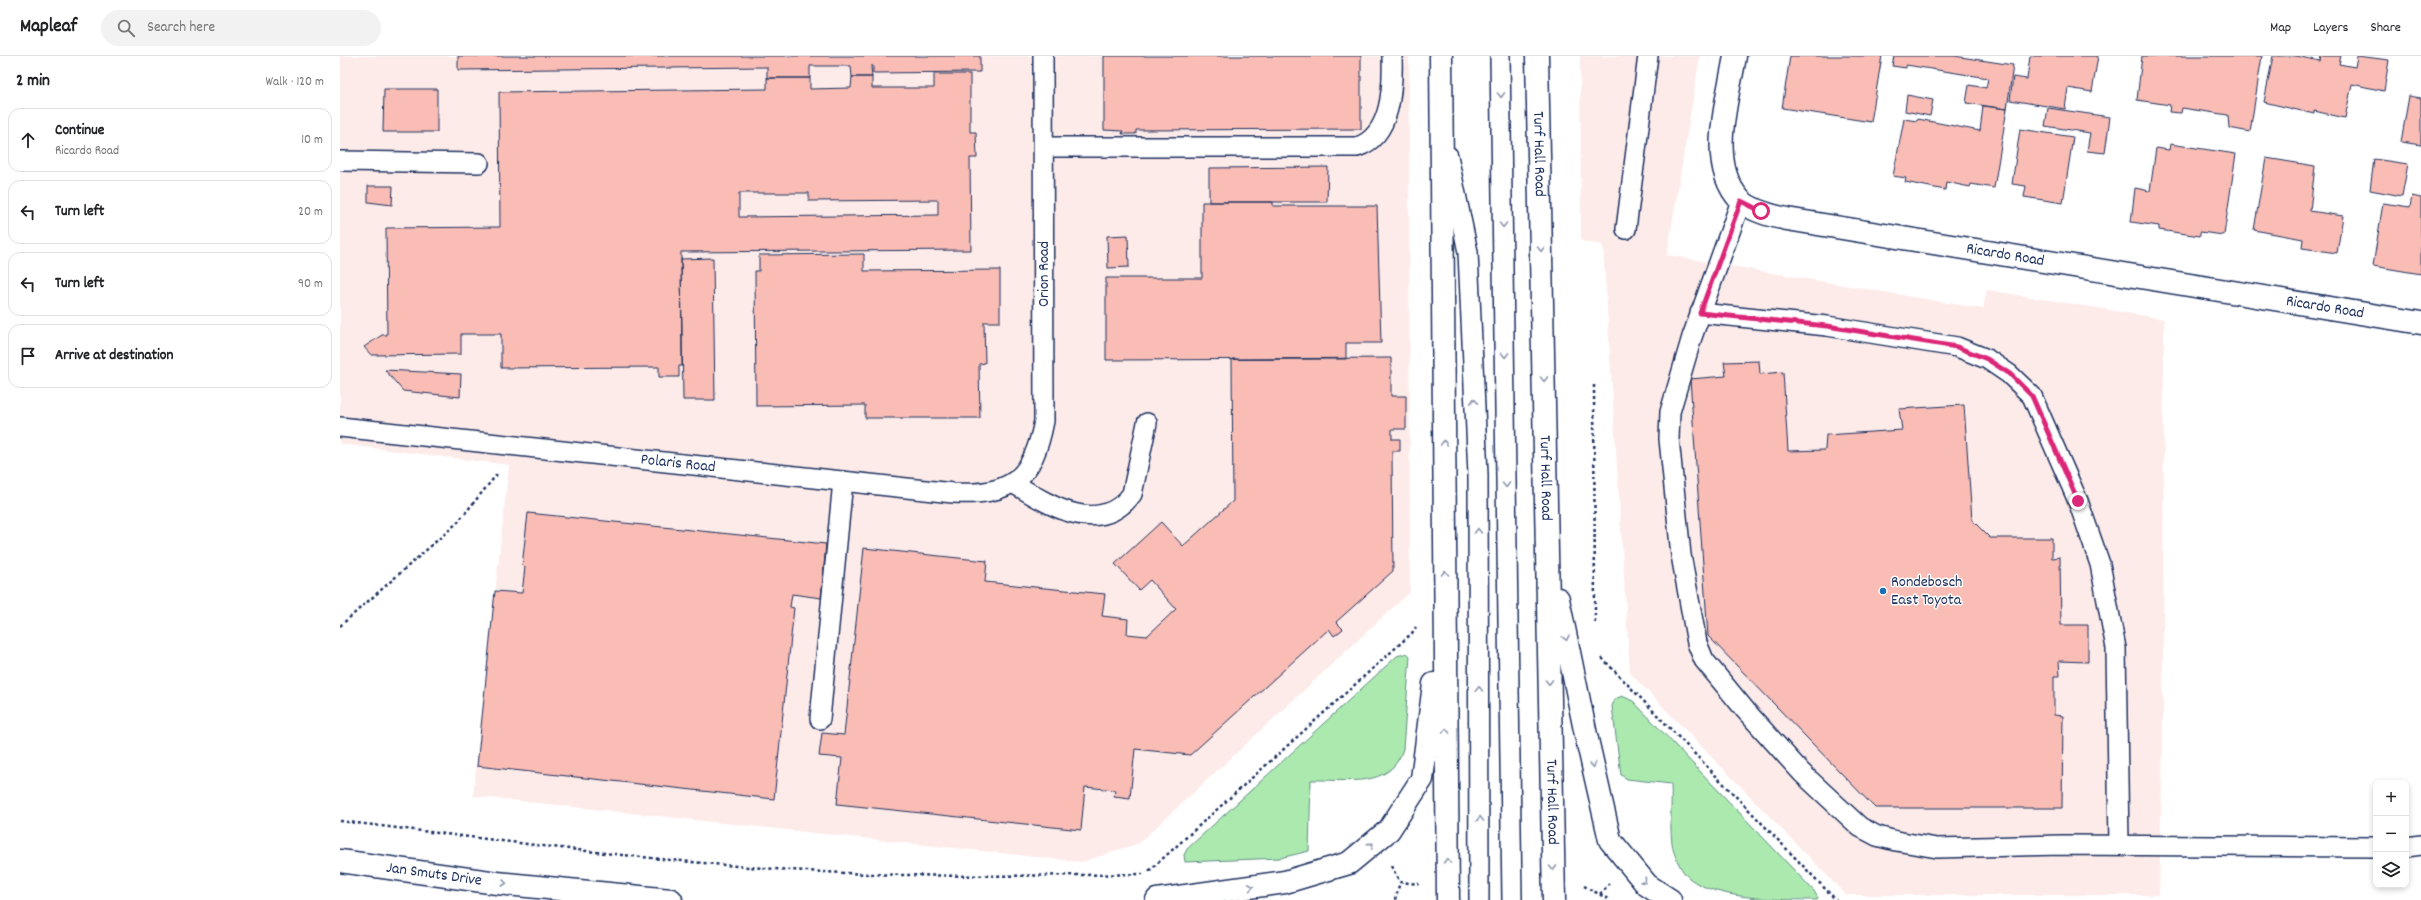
<!DOCTYPE html>
<html lang="en">
<head>
<meta charset="utf-8">
<style>
  body { margin:0; font-family:Dekko,sans-serif; background:#f2f2f2; color:#202124 }
  .controls { position:absolute; right:12px; bottom:12px; display:grid; overflow:hidden; border-radius:8px; box-shadow:0 2px 6px #0003 }
  .controls button { width:36px; height:36px; display:grid; place-items:center; padding:0; border:0; border-bottom:1px solid #e0e0e0; background:#fff; color:#202124; font:20px sans-serif }
  .stop { position:absolute; width:12px; height:12px; margin:-9px; border:3px solid #db2777; border-radius:50%; background:#fff }
  .stop.end { background:#db2777; border-color:#fff; box-shadow:0 1px 4px #0008 }
  .list { margin:0; padding:0; list-style:none }
  h2 { display:flex; justify-content:space-between; align-items:center; height:52px; margin:0; padding:0 16px; font-size:17px }
  h2 small { font-size:13px; font-weight:400; color:#757577 }
  .list li { display:grid; grid-template-columns:26px 1fr auto; gap:12px; align-items:center; box-sizing:border-box; height:64px; margin:0 8px 8px; padding:0 8px; border:1px solid #e0e0e0; border-radius:12px }
  .list b { display:block; font-size:15px; white-space:nowrap }
  .list p { margin:0; font-size:13px; white-space:nowrap; color:#757577 }
  .list em { font-size:13px; font-style:normal; color:#757577 }
  .icon { flex:none; width:22px; height:22px; fill:none; stroke:currentColor; stroke-width:2; stroke-linecap:round; stroke-linejoin:round }
  .map { position:relative; flex:none; width:2081px; height:844px; overflow:hidden }
  header { display:flex; align-items:center; gap:24px; box-sizing:border-box; height:56px; padding:0 20px; background:#fff; border-bottom:1px solid #e0e0e0 }
  header strong { font-size:19px }
  nav { display:flex; gap:22px; margin-inline-start:auto; font-size:14px }
  .search { width:280px; height:36px; background:#f2f2f2; display:flex; align-items:center; gap:10px; box-sizing:border-box; padding:0 14px; border-radius:22px; color:#757577; font-size:15px }
  main { display:flex }
  aside { flex:1; background:#fff }
  .map>svg:first-child { display:block }
</style>
</head>
<body>
<header>
<strong>Mapleaf</strong>
<div class="search"><svg class="icon" aria-label="search" viewBox="0 0 24 24"><circle cx="10" cy="10" r="6"/><path d="M15 15l6 6"/></svg>Search here</div>
<nav><a>Map</a><a>Layers</a><a>Share</a></nav>
</header>
<main>
<aside>
<h2>2 min<small>Walk · 120 m</small></h2>
<ul class="list">
<li><svg class="icon" aria-label="ahead" viewBox="0 0 24 24"><path d="M12 20V5M6 11l6-6 6 6"/></svg><div><b>Continue</b><p>Ricardo Road</p></div><em>10 m</em></li>
<li><svg class="icon" aria-label="left" viewBox="0 0 24 24"><path d="M17 20v-9H6M10 6l-5 5 5 5"/></svg><div><b>Turn left</b></div><em>20 m</em></li>
<li><svg class="icon" aria-label="left" viewBox="0 0 24 24"><path d="M17 20v-9H6M10 6l-5 5 5 5"/></svg><div><b>Turn left</b></div><em>90 m</em></li>
<li><svg class="icon" aria-label="arrive" viewBox="0 0 24 24"><path d="M6 21V4h12l-3 4 3 4H6"/></svg><div><b>Arrive at destination</b></div></li>
</ul>
</aside>
<div class="map">
<svg width="2081" height="844" viewBox="0 0 2081 844">
  <rect width="100%" height="100%" fill="#fff"/>
  <filter id="ink" filterUnits="userSpaceOnUse"><feTurbulence type="fractalNoise" baseFrequency=".025" numOctaves="2"/><feDisplacementMap in="SourceGraphic" scale="8" xChannelSelector="R" yChannelSelector="G"/><feConvolveMatrix kernelMatrix="1 2 1 2 8 2 1 2 1" color-interpolation-filters="sRGB"/></filter>
  <g filter="url(#ink)">
    <path fill="#fdebe9" d="M0,0H1069L1070,536L799,787L742,806L133,740L169,409L0,388Z
      M1240,0H1360L1327,199L1643,253L1647,234L1824,263L1823,692L1819,839H1506L1290,617L1263,189L1241,185Z"/>
    <path fill="#abe9af" stroke="#638c86" d="M1067,597L1070,600L1063,693C1051,734 1005,723 971,724L969,795L940,802L845,806L844,799L847,793L1057,600Z
      M1282,640L1293,645L1474,835L1478,842L1477,844C1442,844 1376,844 1349,822C1341,815 1336,803 1333,793C1329,773 1332,749 1331,728L1287,723L1281,719L1272,650L1275,643Z"/>
    <path fill="#f9bdb5" stroke="#1b2f5e" fill-rule="evenodd" d="M118,0H640V16L533,17V10H531L532,21H512L511,10H470V22H427V11L118,14Z
      M764,0H1021V73L796,74V78H782L783,75L764,74Z
      M1450,0H1542L1531,66L1442,52Z
      M1554,0H1614L1673,9L1667,53L1626,47L1629,29L1646,32L1648,22L1566,9V12L1552,10Z
      M1690,0H1758L1752,36L1728,32L1725,53L1670,44L1673,21L1687,23Z
      M1802,0H1922L1910,76L1889,72L1888,59L1842,52L1841,57L1829,56L1830,49L1797,44Z
      M1933,0H1956L1980,5L1981,0H2001L1999,8L2015,11L2017,0L2049,4L2044,35L2012,28L2005,62L1974,55V58L1924,46Z
      M594,18H630V76H636L637,102H630L631,194L341,196L342,310H339V321H319V311L161,312V278H121V298L31,299L24,291L42,279H47L46,172L160,171L159,36L427,33V22H470V33L511,32L512,21H532V32H594ZM399,137H469V145L598,144V159L399,161Z
      M44,33H97V76H43Z
      M1567,39L1593,44L1590,60L1565,55Z
      M2069,40L2081,42V89L2061,86Z
      M1643,50L1667,53L1654,132L1631,128L1630,131L1606,126L1605,134L1565,126L1566,122L1553,120L1564,63L1577,65L1578,63L1640,75Z
      M1708,52L1770,61L1765,97L1747,95L1750,77L1705,70Z
      M1680,73L1733,81L1723,147L1684,141L1686,130L1672,128Z
      M1830,88L1896,98L1884,179L1860,176V180L1819,174V170L1791,166L1795,132L1810,135L1816,92L1829,94Z
      M1926,102L1975,110L1970,155L2003,160L1997,197L1962,192L1963,183L1914,174Z
      M2034,103L2068,108L2062,140L2030,134Z
      M988,111L987,146H869V112Z
      M28,130H53L52,149L28,146Z
      M2072,140L2081,142V218L2033,210L2043,147L2070,151Z
      M862,146H933V150H1037L1041,287H1006V303L766,304V222H862Z
      M788,179L789,211L768,212L767,180Z
      M524,198V215L660,214V266H644L645,307L639,308L640,362H525V349L416,350L415,215H419V199Z
      M373,202L375,344H343L341,203Z
      M1051,302V340H1066V373H1052V383H1060V395H1052L1053,515L996,566L1003,573L994,580L989,573L850,699L795,693L790,742L774,740L775,734L745,731L741,774L497,748L502,702L479,700L482,677L504,679L524,492L647,505L645,526L765,538L762,560L788,563L787,578L807,580L836,553L810,524L799,534L775,508L821,466L843,490L893,445L892,303Z
      M1419,305L1420,318L1443,316L1448,395L1485,394L1486,379L1562,374L1559,353L1624,349L1632,464L1650,482H1712V502L1720,501L1721,569H1748V606L1719,605L1720,620H1714V659L1723,660L1722,752H1535L1368,580L1350,323L1386,320L1384,306Z
      M45,314L121,318L120,341L63,335Z
      M188,457L486,488L481,542L452,538L450,551L454,552L434,743L137,710L155,535L182,537L185,511L182,510Z"/>
    <g fill="none" stroke-linecap="round" stroke-linejoin="round">
      <g stroke="#1b2f5e" stroke-width="22">
        <g id="lane">
          <path d="M1160,0L1172,844"/>
          <path d="M704,91H1017C1052,80 1053,30 1052,0"/>
          <path d="M1108,100L1128,196L1138,419L1139,844"/>
          <path d="M0,105L139,107"/>
          <path d="M1401,145L1352,281L1330,356L1329,383L1341,499L1357,587L1364,604L1406,655L1462,717L1520,771L1537,780L1556,785L1597,792L1723,789L2036,791"/>
          <path d="M1286,173L1308,0"/>
          <path d="M1360,257L1487,270L1617,291L1647,303L1669,318L1692,340L1738,445L1760,508L1776,592L1779,789"/>
          <path id="s1" d="M0,371L613,437C671,440 693,423 704,365L703,0"/>
          <path d="M673,427C709,449 759,482 792,438L807,367"/>
          <path d="M480,663L503,425"/>
          <path d="M2066,791L2081,789"/>
        </g>
      </g>
      <g stroke="#1b2f5e" stroke-width="25">
        <g id="street">
          <path id="s2" d="M1395,0C1388,44 1366,107 1400,144C1411,155 1433,160 1447,163L2081,267"/>
        </g>
      </g>
      <g stroke="#1b2f5e" stroke-width="25">
        <g id="primary">
          <path d="M1101,0L1108,844"/>
          <path id="s3" d="M1197,0L1214,844"/>
          <path d="M1218,543L1246,679L1270,784L1307,829L1330,844"/>
          <path id="s4" d="M0,805L157,827L331,844"/>
          <path d="M817,844L945,826L1009,807L1049,774L1082,723L1094,628"/>
        </g>
      </g>
      <path stroke="#1b2f5e" stroke-width="2.5" stroke-dasharray="3 3" stroke-linecap="butt" d="M1254,329L1255,568
        M0,570L117,467L158,417
        M1262,602L1496,844
        M0,765C150,783 300,804 451,814C568,822 685,820 803,818
        M1051,810L1060,826L1079,828
        M809,815L1072,577L1076,571
        M1244,830L1270,844
        M1260,838L1269,828
        M1055,844L1060,826"/>
      <use href="#lane" stroke="#fff" stroke-width="19"/>
      <use href="#street" stroke="#fff" stroke-width="22"/>
      <use href="#primary" stroke="#fff" stroke-width="22"/>
    </g>
    <defs><path id="oneway-chevron" d="M-2-3.5L2.5 0L-2 3.5" fill="none" stroke-width="1.6" stroke-linecap="round" stroke-linejoin="round"/></defs>
    <g stroke="#8d97ae">
      <use href="#oneway-chevron" transform="translate(1161 39) rotate(89)"/>
      <use href="#oneway-chevron" transform="translate(1163 169) rotate(89)"/>
      <use href="#oneway-chevron" transform="translate(1201 193) rotate(89)"/>
      <use href="#oneway-chevron" transform="translate(1165 299) rotate(89)"/>
      <use href="#oneway-chevron" transform="translate(1204 323) rotate(89)"/>
      <use href="#oneway-chevron" transform="translate(1134 345) rotate(-93)"/>
      <use href="#oneway-chevron" transform="translate(1104 387) rotate(-90)"/>
      <use href="#oneway-chevron" transform="translate(1166 429) rotate(89)"/>
      <use href="#oneway-chevron" transform="translate(1138 475) rotate(-90)"/>
      <use href="#oneway-chevron" transform="translate(1105 517) rotate(-90)"/>
      <use href="#oneway-chevron" transform="translate(1226 582) rotate(78)"/>
      <use href="#oneway-chevron" transform="translate(1209 626) rotate(89)"/>
      <use href="#oneway-chevron" transform="translate(1139 633) rotate(-90)"/>
      <use href="#oneway-chevron" transform="translate(1106 675) rotate(-90)"/>
      <use href="#oneway-chevron" transform="translate(1253 709) rotate(77)"/>
      <use href="#oneway-chevron" transform="translate(1140 763) rotate(-90)"/>
      <use href="#oneway-chevron" transform="translate(1031 789) rotate(-40)"/>
      <use href="#oneway-chevron" transform="translate(1107 805) rotate(-90)"/>
      <use href="#oneway-chevron" transform="translate(1213 812) rotate(89)"/>
      <use href="#oneway-chevron" transform="translate(1304 825) rotate(48)"/>
      <use href="#oneway-chevron" transform="translate(164 827) rotate(6)"/>
      <use href="#oneway-chevron" transform="translate(911 831) rotate(-8)"/>
    </g>
  </g>
  <g fill="none" stroke-linecap="round" stroke-linejoin="round" filter="url(#ink)">
    <path stroke="#db2777" stroke-width="5" d="M1421,155L1401,145L1360,257L1487,270L1617,291L1647,303L1670,318L1692,340L1738,445"/>
  </g>
  <circle fill="#1f6fb2" stroke="#fff" stroke-width="1.5" cx="1543" cy="535" r="4"/>
  <g text-anchor="middle" dominant-baseline="central" stroke-width="3" stroke-linejoin="round" paint-order="stroke">
    <g font-size="16" fill="#1b2f5e" stroke="#fff">
      <text stroke="none"><textPath href="#s3" startOffset="98">Turf Hall Road</textPath></text>
      <text stroke="none"><textPath href="#s2" startOffset="422">Ricardo Road</textPath></text>
      <text transform="translate(704 218) rotate(-90)">Orion Road</text>
      <text stroke="none"><textPath href="#s2" startOffset="746">Ricardo Road</textPath></text>
      <text stroke="none"><textPath href="#s1" startOffset="340">Polaris Road</textPath></text>
      <text stroke="none"><textPath href="#s3" startOffset="422">Turf Hall Road</textPath></text>
      <text stroke="none"><textPath href="#s3" startOffset="746">Turf Hall Road</textPath></text>
      <text stroke="none"><textPath href="#s4" startOffset="95">Jan Smuts Drive</textPath></text>
    </g>
    <g font-size="16" fill="#1b2f5e" stroke="#fff" text-anchor="start">
      <text x="1551" y="526">Rondebosch<tspan x="1551" dy="18">East Toyota</tspan></text>
    </g>
  </g>
</svg>
<div class="controls">
<button>+</button>
<button>−</button>
<button><svg class="icon" aria-label="layers" viewBox="0 0 24 24"><path d="M12 4l9 5-9 5-9-5zM3 14l9 5 9-5"/></svg></button>
</div>
<div class="stop" style="left:1421px;top:155px"></div>
<div class="stop end" style="left:1738px;top:445px"></div>
</div>
</main>
</body>
</html>
